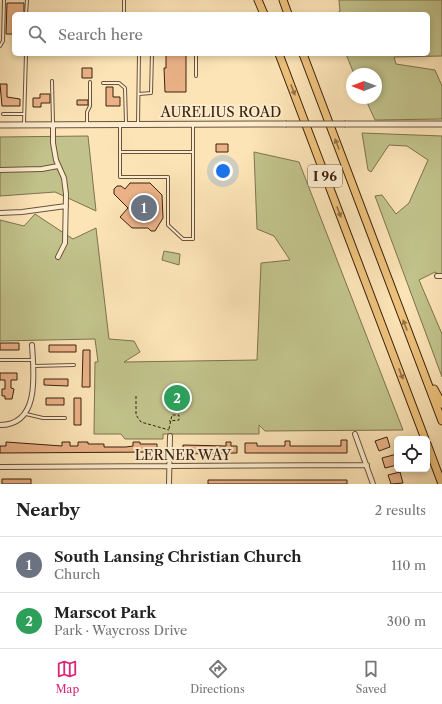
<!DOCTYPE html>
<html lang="en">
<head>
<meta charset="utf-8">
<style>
  body { margin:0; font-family:"Libre Caslon Text",serif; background:#f6f6f6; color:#222 }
  .controls { position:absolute; right:12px; bottom:12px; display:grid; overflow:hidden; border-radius:6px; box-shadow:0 2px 6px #0003 }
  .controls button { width:36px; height:36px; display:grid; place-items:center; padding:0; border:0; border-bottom:1px solid #e0e0e0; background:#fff; color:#222; font:20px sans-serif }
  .compass { position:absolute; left:346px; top:68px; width:36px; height:36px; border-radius:50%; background:#fff; box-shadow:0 2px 6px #0003; rotate:270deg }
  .you { position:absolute; left:223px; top:171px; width:14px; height:14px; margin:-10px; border:3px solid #fff; border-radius:50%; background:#1a73e8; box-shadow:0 0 0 6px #1a73e833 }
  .badge { display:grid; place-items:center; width:26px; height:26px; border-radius:50%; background:#db2777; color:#fff; font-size:13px; font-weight:700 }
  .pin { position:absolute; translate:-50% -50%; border:2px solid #fff; box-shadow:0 1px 4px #0006 }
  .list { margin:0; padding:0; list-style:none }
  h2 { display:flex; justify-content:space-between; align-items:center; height:52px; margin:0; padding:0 16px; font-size:17px }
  h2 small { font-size:13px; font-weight:400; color:#767676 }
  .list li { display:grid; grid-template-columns:26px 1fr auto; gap:12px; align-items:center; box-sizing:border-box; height:56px; padding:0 16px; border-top:1px solid #e0e0e0 }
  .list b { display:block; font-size:15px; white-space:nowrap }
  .list p { margin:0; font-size:13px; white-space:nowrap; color:#767676 }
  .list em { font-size:13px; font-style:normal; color:#767676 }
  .icon { flex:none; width:22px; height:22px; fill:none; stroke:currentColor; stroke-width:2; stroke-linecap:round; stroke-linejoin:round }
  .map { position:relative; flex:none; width:442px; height:484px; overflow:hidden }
  .search { position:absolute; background:#fff; box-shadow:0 2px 6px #0003; left:12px; right:12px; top:12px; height:44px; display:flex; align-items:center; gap:10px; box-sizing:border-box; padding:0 14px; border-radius:6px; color:#767676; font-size:15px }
  .sheet { height:164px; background:#fff }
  nav { display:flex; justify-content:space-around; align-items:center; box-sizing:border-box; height:56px; border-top:1px solid #e0e0e0; background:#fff; font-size:11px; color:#767676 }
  nav a { display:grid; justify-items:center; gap:2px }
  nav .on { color:#db2777 }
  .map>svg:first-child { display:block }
</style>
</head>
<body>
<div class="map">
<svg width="442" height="484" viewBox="0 0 442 484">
  <rect width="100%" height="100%" fill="#fce4b7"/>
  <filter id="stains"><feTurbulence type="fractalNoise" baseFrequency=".005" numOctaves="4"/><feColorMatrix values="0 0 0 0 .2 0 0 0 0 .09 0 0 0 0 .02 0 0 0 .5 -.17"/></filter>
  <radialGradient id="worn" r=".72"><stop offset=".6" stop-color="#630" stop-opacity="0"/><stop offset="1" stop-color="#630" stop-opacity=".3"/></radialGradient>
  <path fill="#c2c38c" stroke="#7e724c" d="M339,0H442V56L394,57L396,64L435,70L442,86V119L375,120L365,98H376V74H354L346,54H428V14H336L340,11Z
    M362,133L442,136V276L435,272L419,280L442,334V377L375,196L382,195L396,214L409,203L428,160L407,146L389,145L371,172L368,170Z
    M88,136L96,211L55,192L0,196V137Z
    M254,152L299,162L403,430L265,431L259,425V434H163V439H125L121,434H94L95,362H98L95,339L0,341V220L24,226L35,214L73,239L96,228L109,339L134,341L140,352L124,362L257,360L261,263L290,260L274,236L257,229Z
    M164,251L180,254L179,265L162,260Z"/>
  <path fill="#ebb288" stroke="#3b220d" d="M7,3H24V14H14V34H6Z
    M166,54H186V92H165L164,68H166Z
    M82,68H92V78H82Z
    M0,84H7V97L20,99V106H2Z
    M106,87H113V97H120V106H106Z
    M40,94H50V103H41V107H33V98H40Z
    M77,100H88V105H77Z
    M216,144H228V152H216Z
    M130,183H150L162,195L163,218L155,231H151L148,228H132L120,217L128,208L114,194V189L117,186H121L125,189Z
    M0,343H19V350H0Z
    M49,345H76V352H49Z
    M83,350H90V387H82Z
    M0,373H17V380H11V388L14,389L12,399H5V396H2V389H5V380H0Z
    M44,379H68V386L44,385Z
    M46,398H64V405H46Z
    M74,398H81V425H74Z
    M387,437L390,447L379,451L375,441Z
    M341,440H347V453H245V443H257V446H285V441H290V446H341Z
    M6,442L62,446V442H70V446H78V442H88V444H104V447H126L133,446V442H140V444H157V452L0,453V446H6Z
    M226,442H231V446H237V453L183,454V445L226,446Z
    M397,454V465L385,468L382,458Z
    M400,472L403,483L391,484L388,475Z
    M2,479H31V484H2Z
    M208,480H347V484H208Z"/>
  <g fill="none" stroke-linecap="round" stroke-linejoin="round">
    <g stroke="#6b5238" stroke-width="4">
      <path id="service" d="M124,0V14
        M26,14L27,0
        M0,46L3,41L4,0
        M196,76V54
        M52,81L53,123
        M103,83H119L125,88L126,123
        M139,94L151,93L152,54
        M3,114H24
        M24,123L26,54
        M87,124V112L90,106V82
        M138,124L139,54
        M120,126V177H168V225L183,239H193V124
        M120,152H193
        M0,360H33
        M34,366L74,365
        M26,414L43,418H65"/>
    </g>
    <g stroke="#6b5238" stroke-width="6">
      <path id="minor" d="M53,125V143L56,160L64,178L66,194L65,243L58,257
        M0,170L42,169L58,166
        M0,213L22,212L66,206
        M437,276H442
        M0,425C40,425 34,374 32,345
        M355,434L373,484
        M0,467L367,465
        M169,484L170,436"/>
    </g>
    <g stroke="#6b5238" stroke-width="7">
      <path id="tertiary" d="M346,124H442
        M0,125L285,124"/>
    </g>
    <g stroke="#3b220d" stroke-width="9">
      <path id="motorway" d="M258,0L264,14
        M283,0L288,14
        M279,54L425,439
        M303,54L442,421
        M434,389L442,404
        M427,444L442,484"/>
    </g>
    <path stroke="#3b220d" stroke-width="1" stroke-dasharray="3 2" stroke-linecap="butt" d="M136,396V415L141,422L169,430
      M169,429L172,415H179V420L169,421"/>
    <use href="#service" stroke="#fdedd0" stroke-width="2"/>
    <use href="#minor" stroke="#fdedd0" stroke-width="4"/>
    <use href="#tertiary" stroke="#fdedd0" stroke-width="5"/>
    <use href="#motorway" stroke="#eec27c" stroke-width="7"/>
    <g stroke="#6b5238" stroke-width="7" stroke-linecap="butt">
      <path id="tertiary-bridge" d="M285,124H346"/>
    </g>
    <use href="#tertiary-bridge" stroke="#fdedd0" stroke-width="5"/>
  </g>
  <defs><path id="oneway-solid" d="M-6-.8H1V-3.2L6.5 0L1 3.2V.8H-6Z"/></defs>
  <g fill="#947244">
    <use href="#oneway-solid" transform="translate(293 90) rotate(69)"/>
    <use href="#oneway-solid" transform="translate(337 144) rotate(-111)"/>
    <use href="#oneway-solid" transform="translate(339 212) rotate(69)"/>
    <use href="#oneway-solid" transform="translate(405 325) rotate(-111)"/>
    <use href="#oneway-solid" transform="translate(401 374) rotate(69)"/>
  </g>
  <g text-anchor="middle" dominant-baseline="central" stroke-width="4" stroke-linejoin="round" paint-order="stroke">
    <rect fill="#fdedd0" stroke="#755f48" stroke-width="1" x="308" y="165" width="34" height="22" rx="3"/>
    <g font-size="13" font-weight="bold" fill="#3b220d">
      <text x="325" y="176">I 96</text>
    </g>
    <g font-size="14" fill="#3b220d" stroke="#fdedd0">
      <text x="221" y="112">AURELIUS ROAD</text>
      <text x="183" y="455">LERNER WAY</text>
    </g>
  </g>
  <rect width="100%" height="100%" filter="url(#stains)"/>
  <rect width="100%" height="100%" fill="url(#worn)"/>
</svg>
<div class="controls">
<button><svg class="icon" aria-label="locate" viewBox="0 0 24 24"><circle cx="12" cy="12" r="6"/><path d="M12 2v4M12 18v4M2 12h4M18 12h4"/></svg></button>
</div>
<svg class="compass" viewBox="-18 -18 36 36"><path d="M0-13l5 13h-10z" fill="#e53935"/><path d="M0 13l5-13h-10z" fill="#767676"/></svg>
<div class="you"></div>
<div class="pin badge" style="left:144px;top:208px;background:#6b7280">1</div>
<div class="pin badge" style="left:177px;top:398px;background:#2e9e5b">2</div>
<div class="search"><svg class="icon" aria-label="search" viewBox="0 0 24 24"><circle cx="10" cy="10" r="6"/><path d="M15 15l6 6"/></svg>Search here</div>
</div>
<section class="sheet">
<h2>Nearby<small>2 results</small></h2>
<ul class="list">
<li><span class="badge" style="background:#6b7280">1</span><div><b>South Lansing Christian Church</b><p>Church</p></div><em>110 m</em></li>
<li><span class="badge" style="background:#2e9e5b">2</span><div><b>Marscot Park</b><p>Park · Waycross Drive</p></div><em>300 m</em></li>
</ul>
</section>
<nav>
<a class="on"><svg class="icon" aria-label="map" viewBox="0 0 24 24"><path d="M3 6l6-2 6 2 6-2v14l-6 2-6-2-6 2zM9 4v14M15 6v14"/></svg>Map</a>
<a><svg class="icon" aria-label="directions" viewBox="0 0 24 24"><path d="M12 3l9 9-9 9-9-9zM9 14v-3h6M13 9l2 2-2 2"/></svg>Directions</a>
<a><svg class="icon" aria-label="saved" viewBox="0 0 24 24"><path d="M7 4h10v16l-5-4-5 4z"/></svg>Saved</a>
</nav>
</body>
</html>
